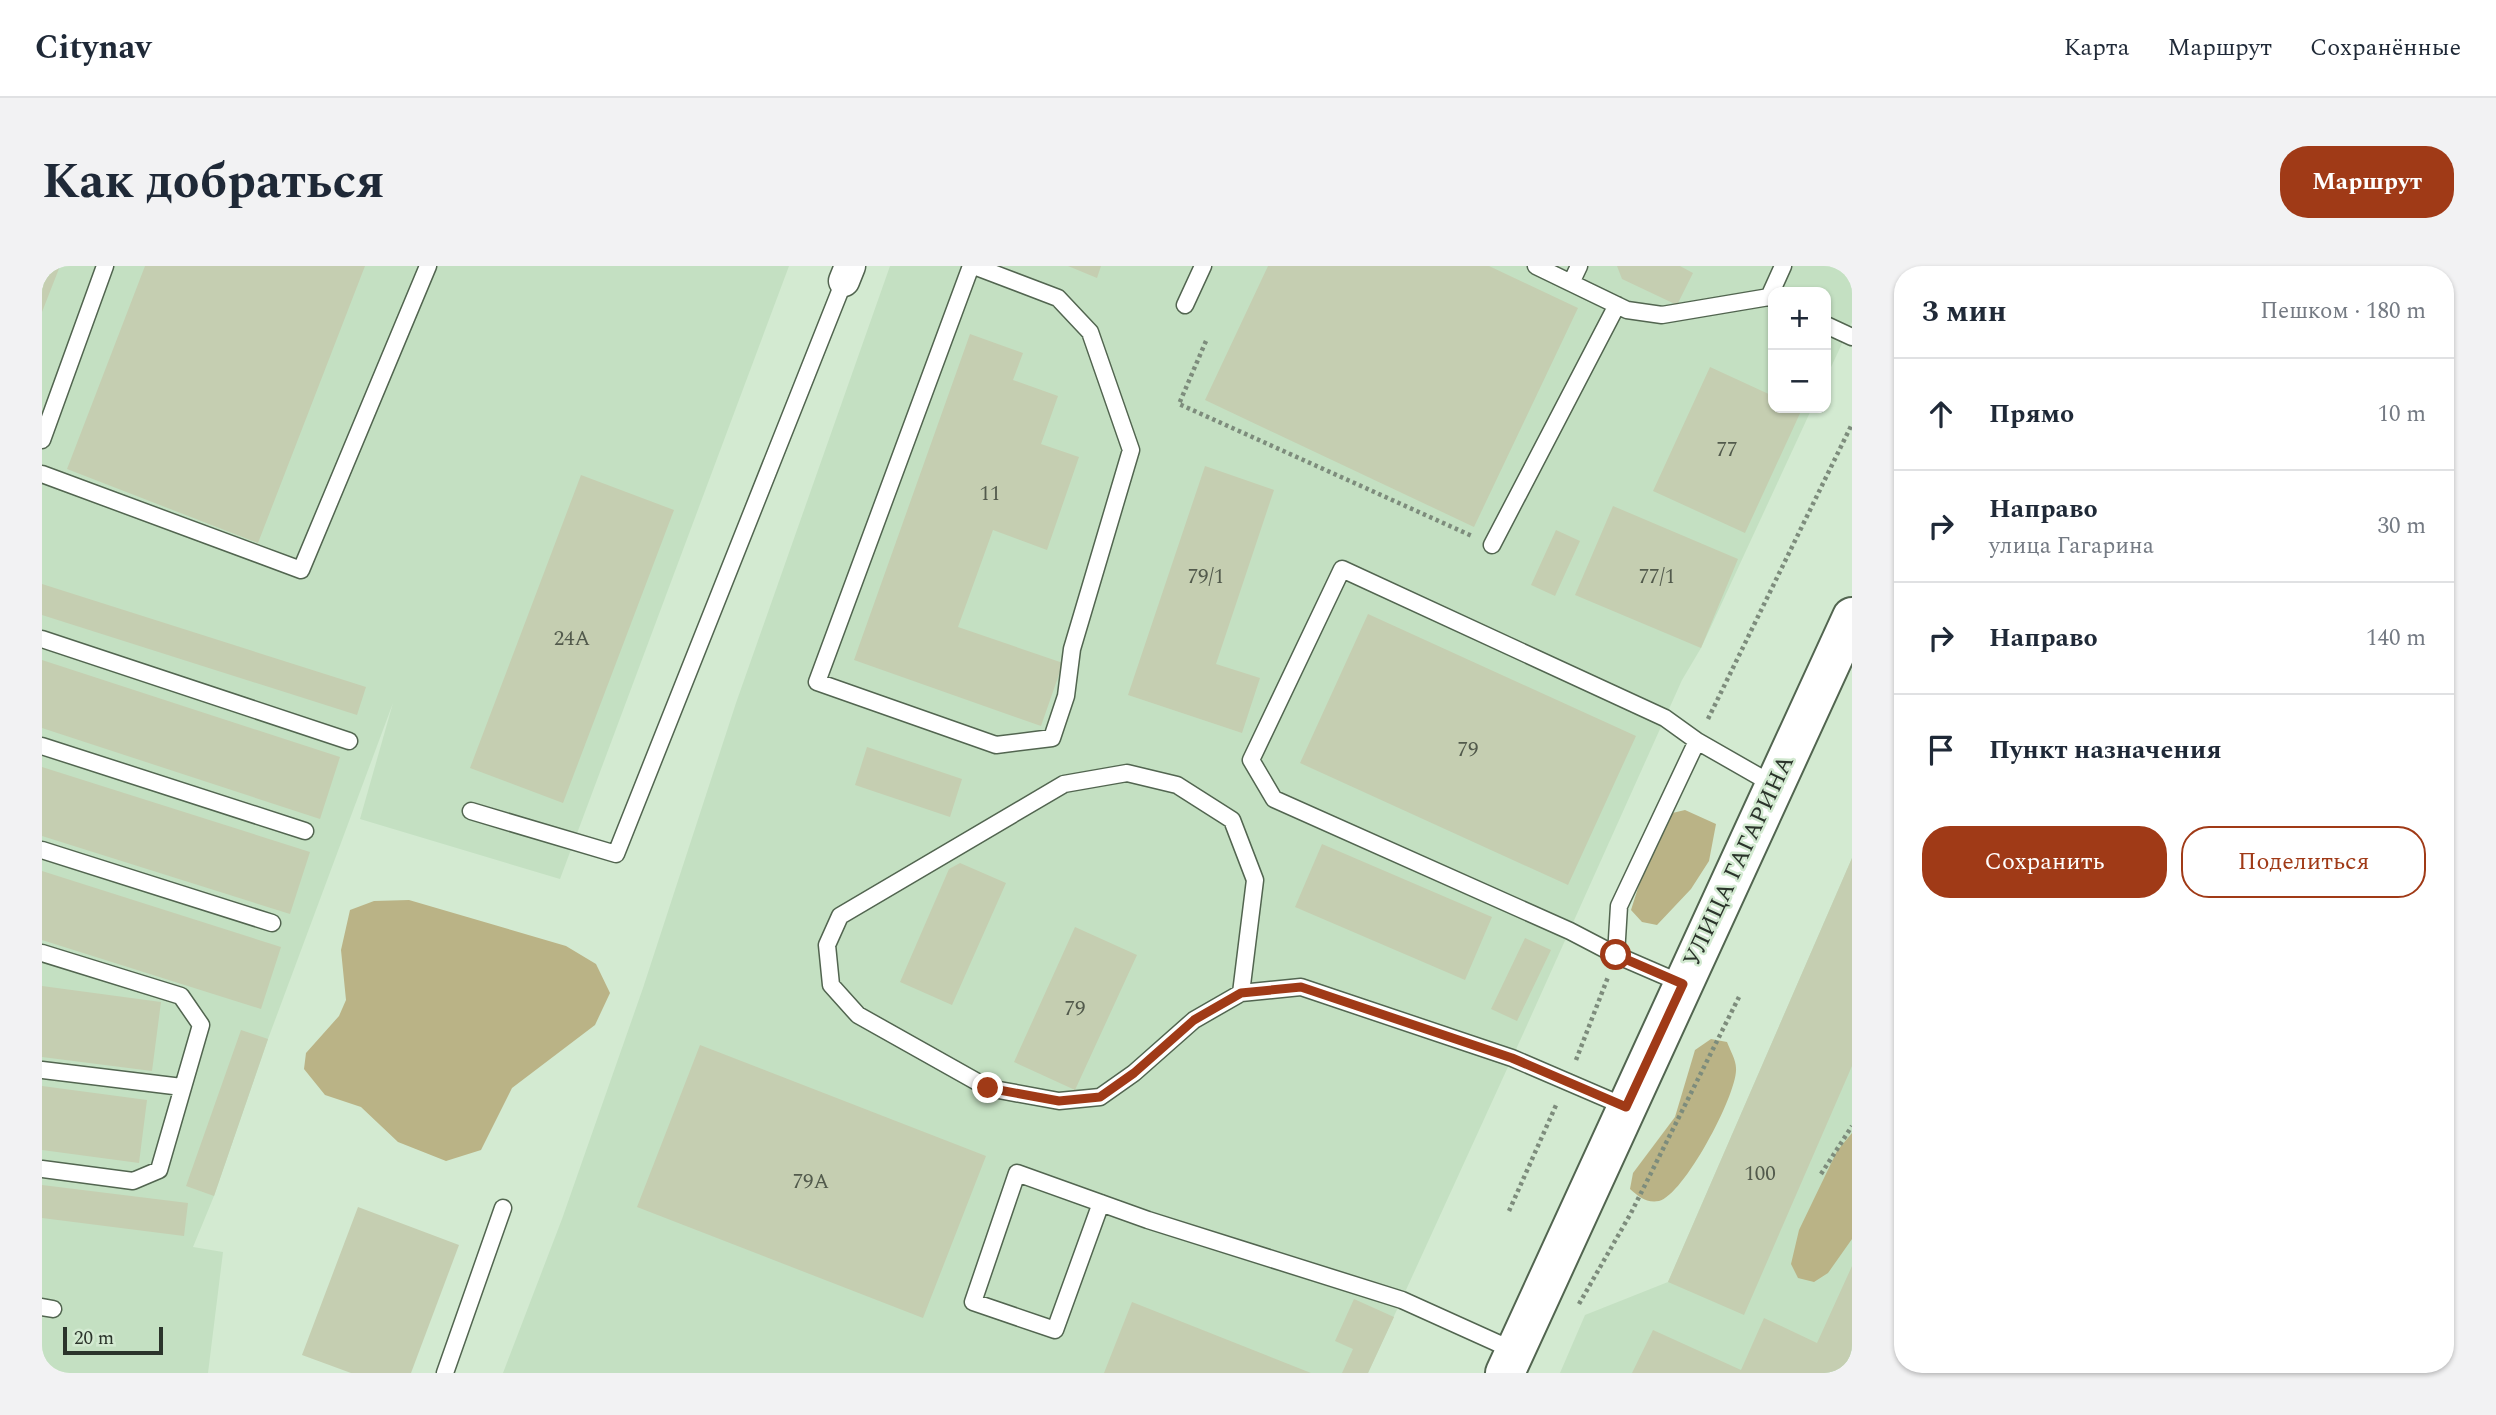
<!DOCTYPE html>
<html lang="ru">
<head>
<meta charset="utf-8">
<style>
  body { margin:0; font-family:Spectral,serif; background:#f2f2f3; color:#1f2937 }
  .controls { position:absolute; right:21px; top:21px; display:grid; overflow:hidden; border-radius:14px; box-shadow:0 2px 5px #0004 }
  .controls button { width:63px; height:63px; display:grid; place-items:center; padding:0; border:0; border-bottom:2px solid #e0e1e3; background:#fff; color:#1f2937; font:35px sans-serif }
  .scale { position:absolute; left:21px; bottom:18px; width:100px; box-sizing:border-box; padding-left:7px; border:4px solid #2b342b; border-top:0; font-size:19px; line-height:24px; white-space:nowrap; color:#2b342b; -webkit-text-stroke:5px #d3ead1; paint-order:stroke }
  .stop { position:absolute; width:21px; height:21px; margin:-16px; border:5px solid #a03a17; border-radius:50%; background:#fff }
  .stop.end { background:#a03a17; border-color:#fff; box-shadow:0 2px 7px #0008 }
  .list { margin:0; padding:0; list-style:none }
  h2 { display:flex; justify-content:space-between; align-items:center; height:91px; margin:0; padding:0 28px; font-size:30px }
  h2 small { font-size:23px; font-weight:400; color:#747a83 }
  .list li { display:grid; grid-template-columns:46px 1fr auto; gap:21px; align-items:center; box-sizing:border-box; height:112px; padding:0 28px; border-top:2px solid #e0e1e3 }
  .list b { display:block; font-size:26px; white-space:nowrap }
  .list p { margin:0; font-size:23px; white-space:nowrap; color:#747a83 }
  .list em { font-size:23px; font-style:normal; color:#747a83 }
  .actions { display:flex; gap:14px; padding:21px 28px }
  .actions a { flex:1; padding:16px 0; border:2px solid #a03a17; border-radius:28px; text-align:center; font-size:24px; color:#a03a17 }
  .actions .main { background:#a03a17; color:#fff }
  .icon { flex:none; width:38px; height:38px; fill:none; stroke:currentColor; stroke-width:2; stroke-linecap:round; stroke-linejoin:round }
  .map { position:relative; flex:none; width:1810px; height:1107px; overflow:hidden; border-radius:28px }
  header { display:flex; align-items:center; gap:42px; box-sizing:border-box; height:98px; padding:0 35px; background:#fff; border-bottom:2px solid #e0e1e3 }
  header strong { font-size:33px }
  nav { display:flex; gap:38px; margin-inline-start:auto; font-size:24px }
  .intro { display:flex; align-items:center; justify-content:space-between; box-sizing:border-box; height:168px; padding:0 42px }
  h1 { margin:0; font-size:49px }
  .button { padding:18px 32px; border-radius:28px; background:#a03a17; color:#fff; font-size:24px; font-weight:700 }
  main { display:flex; gap:42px; padding:0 42px }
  aside { flex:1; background:#fff; border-radius:28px; box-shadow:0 2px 5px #0004 }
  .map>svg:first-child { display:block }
</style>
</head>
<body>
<header>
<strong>Citynav</strong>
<nav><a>Карта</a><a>Маршрут</a><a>Сохранённые</a></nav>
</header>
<div class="intro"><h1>Как добраться</h1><a class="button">Маршрут</a></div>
<main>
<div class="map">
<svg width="1810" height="1107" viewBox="0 0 1810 1107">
  <rect width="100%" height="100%" fill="#d3ead1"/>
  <path fill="#c4e0c2" d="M0,0H747L518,613L318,553L351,437L226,773L172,930L151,981L181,986L166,1107H0Z
    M848,0H1810V56L1784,112V26H1731V142H1770L1659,382L1640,414L1481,768L1326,1107H461L520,953L601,722L694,437Z
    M1810,592V1107H1518L1543,1049L1626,1016Z"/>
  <path fill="#bab386" d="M1643,544L1674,558L1667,595L1649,623L1615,659L1600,656L1589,644L1615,562L1626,548Z
    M367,634L524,680L554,698L568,727L553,759L470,822L439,884L404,895L356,876L319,841L283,829L262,803L264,787L297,750L304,734L299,684L308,644L332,635Z
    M1669,773L1685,776C1688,784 1694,794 1694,802C1696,827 1642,929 1617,935C1604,937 1597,931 1588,923L1591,907L1633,851L1653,784Z
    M1810,867V973L1786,1007L1772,1016L1756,1012L1749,998L1757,964L1795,885Z"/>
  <path fill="#c5ceb1" d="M0,0H18L0,46Z
    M103,0H323L216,277L25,203Z
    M1026,0H1059L1055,12Z
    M1226,0H1447L1536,42L1432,261L1163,134Z
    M1575,0H1638L1651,7L1635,39L1580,13Z
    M928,68L981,87L971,114L1016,130L999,178L1037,191L1005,284L951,264L916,361L1021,397L999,460L812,394Z
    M1668,101L1731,130V142L1760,143L1703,267L1611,225Z
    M1163,200L1232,224L1174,398L1218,412L1200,467L1086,429Z
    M539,209L632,244L521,537L428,502Z
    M1571,240L1696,293L1659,382L1533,329Z
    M1514,264L1538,275L1513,330L1489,319Z
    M0,318L324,421L315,449L0,349Z
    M1326,348L1594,470L1526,619L1258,497Z
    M0,394L298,491L278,553L0,462Z
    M825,481L920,513L908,551L813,519Z
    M0,501L268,586L248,648L0,570Z
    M1280,578L1450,651L1423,714L1253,641Z
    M1810,592V800L1702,1049L1626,1016Z
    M918,597L964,617L910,739L858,716L907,603Z
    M0,605L239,681L219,743L0,674Z
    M1033,661L1095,689L1033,824L972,796Z
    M1483,672L1509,684L1475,755L1449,743Z
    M0,720L119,736L110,805L0,791Z
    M199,764L226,773L172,930L144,920Z
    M658,779L944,890L881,1052L595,941Z
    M0,820L105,834L97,897L0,884Z
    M0,919L146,937L142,970L0,952Z
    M316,941L417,979L369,1107H309L260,1089Z
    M1810,1000V1107H1590L1611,1064L1699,1104L1722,1052L1775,1077Z
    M1312,1033L1352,1051L1326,1107H1300L1311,1083L1293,1075Z
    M1090,1036L1269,1107H1062Z"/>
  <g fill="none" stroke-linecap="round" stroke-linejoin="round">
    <g stroke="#526550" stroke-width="19">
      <path id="lane" d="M929,0L775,416L954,479L1010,472L1024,430L1030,383L1089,184L1048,66L1016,32L932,0
        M1494,0L1585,44L1620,49L1727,31
        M1529,17L1537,0
        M1731,33L1727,31L1741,0
        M1143,39L1161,0
        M1784,59L1810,71
        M0,174L63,0
        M0,208L259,304L386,0
        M1450,279L1575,39
        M0,373L307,475
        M0,480L263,565
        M429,545L574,588L802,15
        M0,584L230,657
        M0,687L139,730L159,759L117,904L91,915L0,903
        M1574,689L1577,640L1655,475
        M1641,718L1574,689L1528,665L1232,533L1209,494L1300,303L1623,452L1655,475L1732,519
        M1199,727L1213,614L1190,554L1135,519L1085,507L1022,518L798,650L785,679L789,719L816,749L946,822L1017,835L1058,831L1092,807L1152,754L1199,727L1259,721L1470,792L1584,841
        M0,804L140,821
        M1059,937L1013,1064L931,1036L975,907L1106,954L1360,1034L1473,1085
        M0,1041L11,1043
        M403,1107L461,942"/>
    </g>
    <g stroke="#526550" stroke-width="33">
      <path id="street" d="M802,15L808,0"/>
    </g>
    <g stroke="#526550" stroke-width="42">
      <path id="primary" d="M1463,1107L1810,351"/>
    </g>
    <path stroke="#7d8c7c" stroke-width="4.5" stroke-dasharray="3.5 3.5" stroke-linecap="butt" d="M1164,75L1137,138L1430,270
      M1666,453L1810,158
      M1534,794L1566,711
      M1779,908L1810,860
      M1467,945L1515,837
      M1537,1038L1589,947L1697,731"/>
    <use href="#lane" stroke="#fff" stroke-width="16"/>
    <use href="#street" stroke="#fff" stroke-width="30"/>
    <use href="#primary" stroke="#fff" stroke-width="38"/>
  </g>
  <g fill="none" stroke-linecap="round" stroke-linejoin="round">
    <path stroke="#a03a17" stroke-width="9" d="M946,822L1017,835L1058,831L1092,807L1152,754L1199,727L1259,721L1470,792L1584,841L1641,718L1574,689"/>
  </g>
  <g text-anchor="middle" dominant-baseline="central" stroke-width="5" stroke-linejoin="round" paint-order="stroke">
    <g font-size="21" fill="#525a4c">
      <text x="1685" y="184">77</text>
      <text x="948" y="228">11</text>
      <text x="1164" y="311">79/1</text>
      <text x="1615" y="311">77/1</text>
      <text x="530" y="373">24А</text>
      <text x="1426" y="484">79</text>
      <text x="1033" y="743">79</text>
      <text x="1718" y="908">100</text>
      <text x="769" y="916">79А</text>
    </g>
    <g font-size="24" fill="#2b342b" stroke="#d3ead1">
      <text transform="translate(1697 595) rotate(-65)">УЛИЦА ГАГАРИНА</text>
    </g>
  </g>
</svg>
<div class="controls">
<button>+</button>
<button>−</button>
</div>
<div class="scale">20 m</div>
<div class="stop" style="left:1574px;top:689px"></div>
<div class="stop end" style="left:946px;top:822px"></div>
</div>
<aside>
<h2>3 мин<small>Пешком · 180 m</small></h2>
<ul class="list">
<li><svg class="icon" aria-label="ahead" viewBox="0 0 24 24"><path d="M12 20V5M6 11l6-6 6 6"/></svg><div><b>Прямо</b></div><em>10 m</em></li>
<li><svg class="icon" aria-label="right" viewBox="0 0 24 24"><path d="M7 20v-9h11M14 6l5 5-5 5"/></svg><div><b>Направо</b><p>улица Гагарина</p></div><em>30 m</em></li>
<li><svg class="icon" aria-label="right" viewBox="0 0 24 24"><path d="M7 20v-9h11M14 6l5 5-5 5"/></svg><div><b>Направо</b></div><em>140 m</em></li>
<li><svg class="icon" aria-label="arrive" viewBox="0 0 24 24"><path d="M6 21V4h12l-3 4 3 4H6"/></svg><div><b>Пункт назначения</b></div></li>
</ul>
<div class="actions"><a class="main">Сохранить</a><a>Поделиться</a></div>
</aside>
</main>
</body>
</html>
